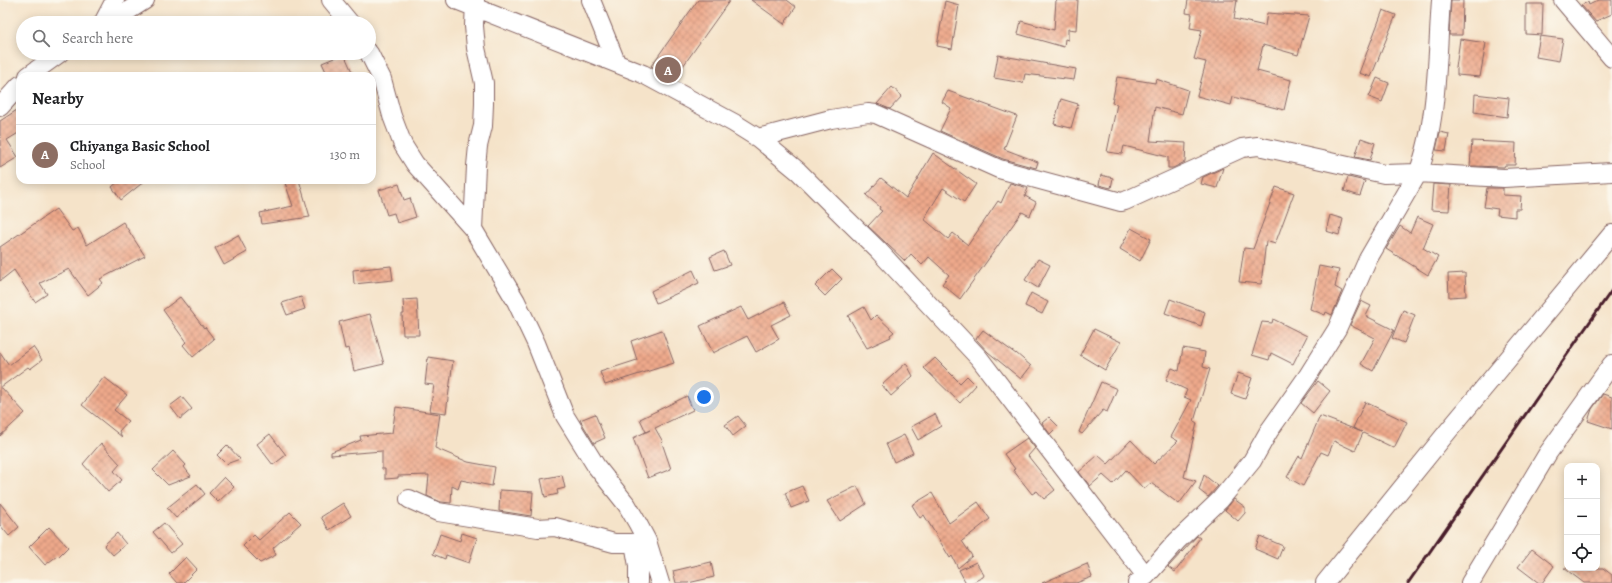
<!DOCTYPE html>
<html lang="en">
<head>
<meta charset="utf-8">
<style>
  body { margin:0; font-family:Alegreya,serif; background:#f2f2f2; color:#202124 }
  .controls { position:absolute; right:12px; bottom:12px; display:grid; overflow:hidden; border-radius:8px; box-shadow:0 2px 10px #0003 }
  .controls button { width:36px; height:36px; display:grid; place-items:center; padding:0; border:0; border-bottom:1px solid #e0e0e0; background:#fff; color:#202124; font:20px sans-serif }
  .you { position:absolute; left:704px; top:397px; width:14px; height:14px; margin:-10px; border:3px solid #fff; border-radius:50%; background:#1a73e8; box-shadow:0 0 0 6px #1a73e833 }
  .badge { display:grid; place-items:center; width:26px; height:26px; border-radius:50%; background:#c8321e; color:#fff; font-size:13px; font-weight:700 }
  .pin { position:absolute; translate:-50% -50%; border:2px solid #fff; box-shadow:0 1px 4px #0006 }
  .list { margin:0; padding:0; list-style:none }
  h2 { display:flex; justify-content:space-between; align-items:center; height:52px; margin:0; padding:0 16px; font-size:17px }
  h2 small { font-size:13px; font-weight:400; color:#757577 }
  .list li { display:grid; grid-template-columns:26px 1fr auto; gap:12px; align-items:center; box-sizing:border-box; height:60px; padding:0 16px; border-top:1px solid #e0e0e0 }
  .list b { display:block; font-size:15px; white-space:nowrap }
  .list p { margin:0; font-size:13px; white-space:nowrap; color:#757577 }
  .list em { font-size:13px; font-style:normal; color:#757577 }
  .icon { flex:none; width:22px; height:22px; fill:none; stroke:currentColor; stroke-width:2; stroke-linecap:round; stroke-linejoin:round }
  .map { position:relative; flex:none; width:1612px; height:583px; overflow:hidden }
  .search { position:absolute; background:#fff; box-shadow:0 2px 10px #0003; left:16px; top:16px; width:360px; height:44px; display:flex; align-items:center; gap:10px; box-sizing:border-box; padding:0 14px; border-radius:22px; color:#757577; font-size:15px }
  .panel { position:absolute; background:#fff; box-shadow:0 2px 10px #0003; left:16px; top:72px; width:360px; height:112px; border-radius:12px }
  .map>svg:first-child { display:block }
</style>
</head>
<body>
<div class="map">
<svg width="1612" height="583" viewBox="0 0 1612 583">
  <defs>
    <pattern id="building-cross-hatch" width="8" height="8" patternUnits="userSpaceOnUse"><rect width="8" height="8" fill="#eea98b"/><path d="M0 0l8 8M0 8l8-8" fill="none" stroke="#c38972"/></pattern>
  </defs>
  <rect width="100%" height="100%" fill="#fbf7ec"/>
  <filter id="ink" filterUnits="userSpaceOnUse"><feTurbulence type="fractalNoise" baseFrequency=".025" numOctaves="2"/><feDisplacementMap in="SourceGraphic" scale="8" xChannelSelector="R" yChannelSelector="G"/><feConvolveMatrix kernelMatrix="1 2 1 2 8 2 1 2 1" color-interpolation-filters="sRGB"/></filter>
  <filter id="wash" filterUnits="userSpaceOnUse"><feTurbulence type="fractalNoise" baseFrequency=".012" numOctaves="4" result="noise"/><feDisplacementMap in="SourceGraphic" scale="16" xChannelSelector="R" yChannelSelector="G"/><feGaussianBlur stdDeviation="0.9" result="paint"/><feColorMatrix in="noise" values="0 0 0 0 0 0 0 0 0 0 0 0 0 0 0 0 0 1.4 0 .05"/><feComposite in="paint" operator="in"/></filter>
  <g filter="url(#wash)">
    <rect width="100%" height="100%" fill="#f5e3c9"/>
    <g id="blocks">
      <path fill="url(#building-cross-hatch)" d="M698,0H730L678,73L677,72L672,78L651,66Z
        M751,0H787L796,7L784,24Z
        M1056,0H1078L1076,30L1068,29V40L1065,39L1064,47L1018,34L1021,21L1054,30Z
        M1188,0H1237L1234,19L1265,26L1267,13L1309,16L1298,55L1263,45L1257,71L1291,80L1284,110L1233,97L1231,105L1197,96L1206,62L1194,59L1202,30L1190,28L1192,14L1186,13Z
        M1451,0H1463L1462,35H1449Z
        M1599,0H1612V14L1596,21L1597,23L1581,5L1588,2L1589,5Z
        M945,1L959,5L952,49L937,46Z
        M1526,4H1543L1542,35L1526,34Z
        M1383,10L1396,15L1371,77L1359,73Z
        M1540,36L1563,39L1559,61L1536,57Z
        M1460,39L1486,43L1480,77L1457,75V68H1456Z
        M344,54L354,76H328L322,63Z
        M998,55L1076,69L1074,80L1025,74L1023,83L994,78Z
        M1117,77L1155,83L1156,79L1188,90L1182,114L1155,107L1150,141L1186,143L1185,162L1173,168H1168V157L1124,146L1122,154L1107,152L1117,104L1112,103Z
        M1377,78L1389,83L1382,102L1369,97Z
        M892,87L902,96L890,109L877,104Z
        M948,91L1017,116L1004,149L1038,162L1036,168L1003,159L940,131L951,108L942,102Z
        M1475,94L1509,98L1507,117L1474,112Z
        M1061,99L1078,104L1071,128L1054,124Z
        M20,108V132L7,140L18,157L0,168V121Z
        M1440,132L1449,134L1446,151L1436,150Z
        M1361,138L1375,143L1370,160L1355,157Z
        M1472,141L1516,143L1515,165H1505L1504,167L1470,166Z
        M933,153L976,184L964,202L943,188L924,219L948,239L953,233L968,245L998,201L1001,203L1010,183L1028,188L1025,196L1036,202L1030,216L1022,212L960,299L942,284L949,275L929,257L922,265L911,254L905,261L868,226L882,211L879,209L880,207L866,195L881,178L906,198Z
        M1223,168L1217,188L1201,184L1203,177Z
        M1101,175L1113,178L1111,188L1099,185Z
        M1348,177L1365,181L1360,196L1344,191Z
        M120,180H146L121,200L112,187Z
        M293,180H299L310,217L262,224L260,213L293,206L285,183Z
        M399,184L404,200L410,198L416,217L397,223L394,213L387,215L379,190Z
        M1433,184L1451,185L1449,211L1431,210Z
        M1276,187L1294,193L1275,244L1266,241L1261,284L1239,282L1244,248L1253,249Z
        M1487,188H1503V195L1521,196L1520,209H1515V217L1497,215L1498,209L1484,207Z
        M56,209L72,231L78,228L87,245L123,222L145,256L100,279L103,283L88,295L69,269L40,283L47,294L35,302L14,270L0,281V247Z
        M1330,215L1343,219L1339,235L1326,231Z
        M1417,217L1433,224L1423,248L1438,257L1428,275L1386,249L1400,226L1410,233Z
        M1131,228L1151,239L1140,261L1120,249Z
        M238,235L247,252L224,265L215,248Z
        M724,251L730,265L715,270L710,257Z
        M1038,259L1050,265L1038,288L1025,280Z
        M391,266L393,280L354,284L353,270Z
        M1319,266L1339,270L1335,287L1342,291L1332,315L1326,312L1325,315L1310,309Z
        M832,269L842,279L825,296L815,286Z
        M693,270L699,283L656,303L651,291Z
        M1465,273L1466,296L1449,297L1448,274Z
        M1031,293L1048,302L1042,314L1025,306Z
        M180,297L204,328L205,327L214,339L193,357L183,345L186,342L163,310Z
        M301,297L305,309L287,315L282,303Z
        M417,299L419,335H403L402,314H404L403,300Z
        M1170,299L1205,312L1201,326L1165,313Z
        M1361,301L1371,306L1366,316L1394,330L1373,371L1361,364L1375,338L1350,325Z
        M784,302L791,315L771,325L779,339L756,352L747,336L713,353L700,326L741,307L748,320Z
        M864,307L871,320L876,315L894,332L890,335L891,337L867,348L848,316Z
        M1403,310L1415,315L1404,343L1392,338Z
        M370,314L384,364L354,371L349,348L345,349L339,322Z
        M1273,319L1307,336L1293,364L1271,353L1269,360L1252,355L1262,322L1272,323Z
        M1094,329L1121,342L1105,370L1080,355Z
        M662,330L674,363L605,385L600,372L637,360L631,341Z
        M983,330L1016,354V353L1031,366L1021,379L988,352L976,339Z
        M33,347L42,360L30,369L28,367L1,387L25,413L0,436V352L9,365Z
        M1183,348L1205,352L1203,367L1210,369L1194,421L1197,423L1184,477L1196,481L1179,504L1151,483L1144,489L1126,470L1113,484L1103,475L1090,486L1079,472L1098,455L1108,464L1131,440L1154,464L1178,441L1171,437L1191,400L1184,397L1187,390L1166,380L1172,368L1179,371Z
        M428,357L453,361L446,413L430,411L434,385L425,384Z
        M935,358L960,383L967,376L976,385L960,403L924,368Z
        M906,363L913,376L891,396L882,385Z
        M1238,373L1252,378L1245,399L1231,394Z
        M104,377L127,395L114,410L128,421L119,431L122,437L82,405Z
        M1318,381L1330,391L1313,413L1301,403Z
        M1101,382L1117,389L1107,412L1103,410L1082,434L1079,432Z
        M1603,394L1612,397V429L1588,421L1592,409Z
        M687,396L693,410L655,428L663,442L662,443L671,469L648,478L633,438L650,430L646,432L640,419Z
        M182,397L192,409L180,419L170,406Z
        M1365,402L1407,422L1394,448L1363,433L1355,451L1334,441L1328,455L1321,452L1303,486L1287,477L1299,456L1302,458L1320,416L1362,432L1353,428Z
        M396,407L440,414L435,448L468,462L495,467L492,486L461,480L458,489L452,486L451,503L441,502L427,496L429,475L398,476V478L385,479V469H382V451L331,455V452L361,440L360,436L392,433Z
        M595,414L605,438L594,443L580,420Z
        M935,414L941,426L918,440L911,427Z
        M738,416L746,426L733,436L725,425Z
        M1049,417L1058,426L1050,434L1042,423Z
        M270,434L286,455L273,465L257,444Z
        M904,435L913,453L894,462L886,444Z
        M1027,438L1035,448L1028,456L1055,490L1044,499L1037,491L1032,494L1013,470L1015,469L1004,454Z
        M101,443L120,464L114,471L122,480L108,492L83,464Z
        M227,445L240,459L226,464L217,455Z
        M173,451L186,465L184,467L191,476L168,485L153,470Z
        M562,475L565,488L557,490L558,494L545,497L541,479Z
        M1204,475L1218,486L1208,497L1199,490Z
        M224,477L234,487L218,502L209,493Z
        M197,484L205,494L176,518L167,508Z
        M802,486L809,501L791,508L785,493Z
        M857,486L866,504L840,521L827,501Z
        M500,490L533,492L531,516L499,511Z
        M932,493L949,523L978,502L990,519L962,541L972,556L958,568L952,556L950,558L924,515L920,518L912,505Z
        M1234,499L1245,507V513L1238,521L1225,510Z
        M0,503L19,527L9,536L0,525Z
        M343,503L351,516L329,530L321,517Z
        M290,512L301,523L273,548L276,555L260,563L243,546L254,535L259,540Z
        M164,523L182,544L171,553L153,532Z
        M49,527L68,547L58,557L57,556L45,565L29,547Z
        M117,533L126,544L113,555L104,545Z
        M462,533L477,538L469,563L446,555L445,559L433,554L440,534L460,541Z
        M1197,536L1200,538L1175,572L1168,567Z
        M1260,536L1283,546L1278,559L1255,549Z
        M1532,549L1554,566L1542,583H1539L1518,567Z
        M186,557L197,569L183,583H177L169,574Z
        M711,562L714,577L688,583H676L673,571Z
        M976,562L984,575L983,577L971,583H966L959,570Z
        M1087,564L1092,577L1076,583H1042Z
        M1564,568H1603L1612,575V583H1584Z"/>
    </g>
  </g>
  <g filter="url(#ink)">
    <use href="#blocks" fill-opacity="0" stroke="#866462" stroke-width="1"/>
    <g fill="none" stroke-linecap="round" stroke-linejoin="round">
      <g stroke="#866462" stroke-width="20">
        <path id="street" d="M331,0L350,23
          M456,0L643,74L734,123L758,138L798,171L830,203L878,250L979,358L1146,576
          M591,0L616,62
          M1563,0L1612,58
          M103,23L115,0
          M109,23L145,0
          M369,53L382,79L392,116L403,145L415,164L473,229L516,301L536,343L565,416L596,466L627,505L638,524L647,541L660,583
          M28,76L60,53
          M0,107L20,85
          M758,138L831,119L868,113L876,114L999,169L1121,202L1125,201L1242,148L1258,146L1384,174L1418,173L1504,178L1612,172
          M473,229L476,166L478,146L483,126L484,104V83L476,48L474,26L475,0
          M409,499L438,512L538,528L555,527L614,543H634L647,541
          M634,543L638,566V583
          M1137,583L1146,576L1177,541L1220,500L1252,461L1269,431L1307,377L1337,329L1368,259L1418,173C1438,123 1437,54 1441,0
          M1325,583L1449,430L1612,234
          M1470,583L1548,453L1612,364"/>
      </g>
      <use href="#street" stroke="#fff" stroke-width="18"/>
      <path stroke="#4a1f2b" stroke-width="3" d="M1408,583L1612,290"/>
    </g>
  </g>
</svg>
<div class="controls">
<button>+</button>
<button>−</button>
<button><svg class="icon" aria-label="locate" viewBox="0 0 24 24"><circle cx="12" cy="12" r="6"/><path d="M12 2v4M12 18v4M2 12h4M18 12h4"/></svg></button>
</div>
<div class="you"></div>
<div class="pin badge" style="left:668px;top:70px;background:#8d6e63">A</div>
<div class="search"><svg class="icon" aria-label="search" viewBox="0 0 24 24"><circle cx="10" cy="10" r="6"/><path d="M15 15l6 6"/></svg>Search here</div>
<section class="panel">
<h2>Nearby<small></small></h2>
<ul class="list">
<li><span class="badge" style="background:#8d6e63">A</span><div><b>Chiyanga Basic School</b><p>School</p></div><em>130 m</em></li>
</ul>
</section>
</div>
</body>
</html>
